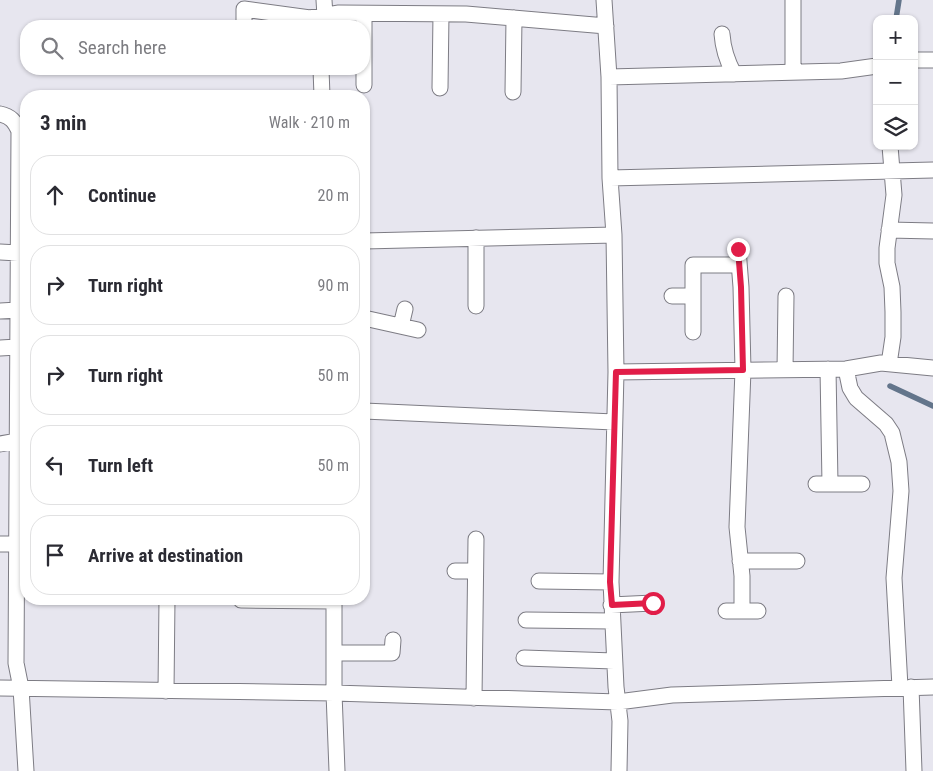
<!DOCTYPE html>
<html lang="en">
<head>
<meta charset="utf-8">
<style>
  body { margin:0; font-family:"Roboto Condensed",sans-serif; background:#f7f7f7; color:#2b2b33 }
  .controls { position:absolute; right:15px; top:15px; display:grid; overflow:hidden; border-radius:10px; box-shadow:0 1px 4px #0004 }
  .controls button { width:45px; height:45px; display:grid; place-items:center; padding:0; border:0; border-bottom:1px solid #e1e1e2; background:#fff; color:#2b2b33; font:25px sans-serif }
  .stop { position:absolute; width:15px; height:15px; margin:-11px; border:4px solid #e11d48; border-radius:50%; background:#fff }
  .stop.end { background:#e11d48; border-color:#fff; box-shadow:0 1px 5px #0008 }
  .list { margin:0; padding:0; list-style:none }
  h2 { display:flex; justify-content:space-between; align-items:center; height:65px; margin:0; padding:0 20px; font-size:21px }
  h2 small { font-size:16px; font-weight:400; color:#7c7c81 }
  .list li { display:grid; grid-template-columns:32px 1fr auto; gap:15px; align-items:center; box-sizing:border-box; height:80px; margin:0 10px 10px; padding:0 10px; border:1px solid #e1e1e2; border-radius:20px }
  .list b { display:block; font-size:19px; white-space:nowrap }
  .list em { font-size:16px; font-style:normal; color:#7c7c81 }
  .icon { flex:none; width:28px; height:28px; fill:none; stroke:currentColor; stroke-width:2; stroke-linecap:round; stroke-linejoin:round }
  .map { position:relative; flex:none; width:933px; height:771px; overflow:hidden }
  .search { position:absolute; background:#fff; box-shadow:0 1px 4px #0004; left:20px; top:20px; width:350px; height:55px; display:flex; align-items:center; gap:12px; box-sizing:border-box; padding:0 18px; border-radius:20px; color:#7c7c81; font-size:19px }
  .panel { position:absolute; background:#fff; box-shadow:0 1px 4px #0004; left:20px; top:90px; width:350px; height:515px; border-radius:20px }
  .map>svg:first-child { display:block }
</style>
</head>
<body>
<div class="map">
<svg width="933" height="771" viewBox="0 0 933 771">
  <rect width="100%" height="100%" fill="#e7e6ef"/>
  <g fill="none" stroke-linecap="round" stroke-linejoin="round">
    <path stroke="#63758b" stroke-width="5.5" d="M896,19L899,0
      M890,386L933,406"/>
    <g stroke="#7d7c84" stroke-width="17">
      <path id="minor" d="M324,0L325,16
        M604,0L609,77L610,178L614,235L616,372L611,582L616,687L620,721L619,771
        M793,0V72
        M364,14V85
        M244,26V9L310,18L339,13L466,14L606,26
        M722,34C723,49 727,61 734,74
        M914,60H933
        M321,69L322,96
        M609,77L841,71L877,66
        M440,88L441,14
        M513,92L514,18
        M0,114C11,116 15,122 19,131L16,663L21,688L26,771
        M610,178L933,170
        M889,230L933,231
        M476,238V306
        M364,241L614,235
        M738,249L741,287L743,370L737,527L742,576V611
        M0,252L18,253
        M672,296H693V265H738
        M693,296V332
        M0,311L18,310
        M364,318L418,330
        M401,326L405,309
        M0,348L17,347
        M889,364L893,337V312L892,287L887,263V248L894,195L890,146
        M828,369L830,484
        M846,369L850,388L856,398L886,424L892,433L899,462L901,491L894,578L900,687
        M785,370L786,296
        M616,372L846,369L881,363L933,368
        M364,411L614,422
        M0,444L17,441
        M816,484H862
        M0,544H16
        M740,561H797
        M455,571H475
        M539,581L611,582
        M334,599V693L337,771
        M241,600L334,601
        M611,605L653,603
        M726,611H758
        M526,620L612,621
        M334,653H392L393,640
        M524,658L614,661
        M911,687L914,771
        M0,688L334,693L618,702L672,695L933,687
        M166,691L167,599
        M474,698L476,539"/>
    </g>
    <use href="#minor" stroke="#fff" stroke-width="15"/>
  </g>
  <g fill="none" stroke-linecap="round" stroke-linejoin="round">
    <path stroke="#e11d48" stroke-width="6" d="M653,603L612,605L610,582L616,372L743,370L741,287L738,249"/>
  </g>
</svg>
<div class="controls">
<button>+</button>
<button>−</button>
<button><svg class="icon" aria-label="layers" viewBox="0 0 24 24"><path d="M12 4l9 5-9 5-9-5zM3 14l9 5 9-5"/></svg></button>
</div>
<div class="stop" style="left:653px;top:603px"></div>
<div class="stop end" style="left:738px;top:249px"></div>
<div class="search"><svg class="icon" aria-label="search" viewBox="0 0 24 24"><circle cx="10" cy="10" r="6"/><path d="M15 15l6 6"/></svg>Search here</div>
<section class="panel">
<h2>3 min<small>Walk · 210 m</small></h2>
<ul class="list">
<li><svg class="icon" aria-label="ahead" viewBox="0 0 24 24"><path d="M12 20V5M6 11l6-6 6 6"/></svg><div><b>Continue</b></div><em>20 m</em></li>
<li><svg class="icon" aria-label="right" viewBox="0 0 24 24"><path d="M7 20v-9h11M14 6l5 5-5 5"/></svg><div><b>Turn right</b></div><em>90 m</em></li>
<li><svg class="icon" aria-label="right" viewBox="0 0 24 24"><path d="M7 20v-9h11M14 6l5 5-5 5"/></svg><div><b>Turn right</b></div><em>50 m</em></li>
<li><svg class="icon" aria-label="left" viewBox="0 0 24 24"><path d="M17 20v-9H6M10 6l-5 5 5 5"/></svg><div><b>Turn left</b></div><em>50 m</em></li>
<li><svg class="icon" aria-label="arrive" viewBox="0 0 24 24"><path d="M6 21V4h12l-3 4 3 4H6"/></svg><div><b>Arrive at destination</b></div></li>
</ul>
</section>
</div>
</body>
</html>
